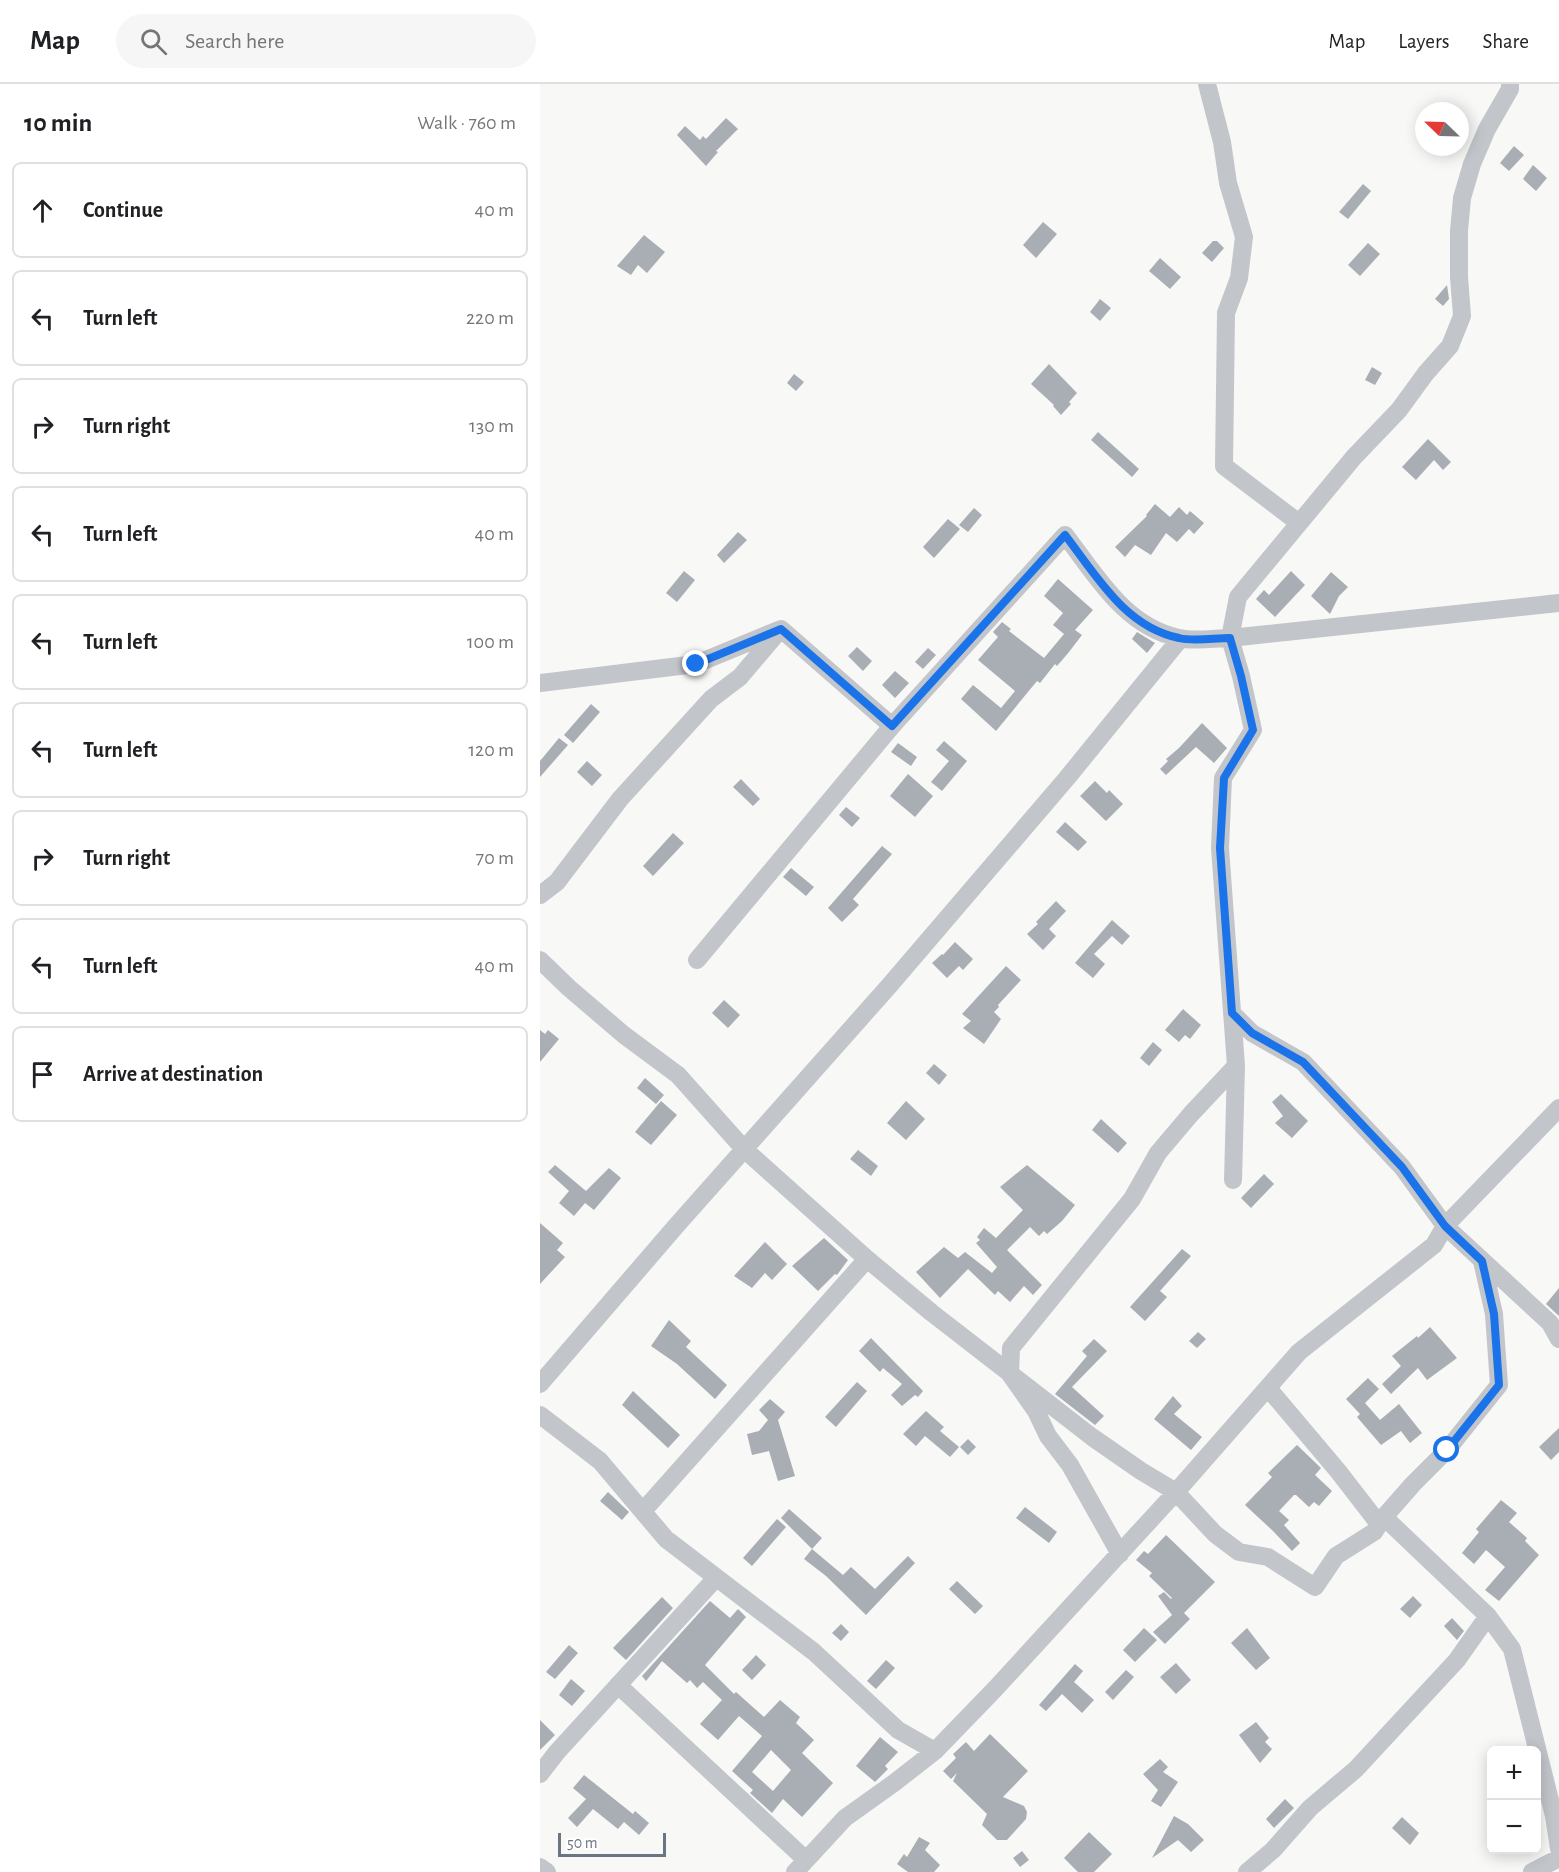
<!DOCTYPE html>
<html lang="en">
<head>
<meta charset="utf-8">
<style>
  body { margin:0; font-family:"Alegreya Sans",sans-serif; background:#f6f6f6; color:#202124 }
  .controls { position:absolute; right:18px; bottom:18px; display:grid; overflow:hidden; border-radius:9px; box-shadow:0 3px 15px #0003 }
  .controls button { width:54px; height:54px; display:grid; place-items:center; padding:0; border:0; border-bottom:2px solid #e0e0e0; background:#fff; color:#202124; font:30px sans-serif }
  .compass { position:absolute; left:875px; top:18px; width:54px; height:54px; border-radius:50%; background:#fff; box-shadow:0 3px 15px #0003; rotate:293deg }
  .scale { position:absolute; left:18px; bottom:15px; width:108px; box-sizing:border-box; padding-left:6px; border:3px solid #6b7683; border-top:0; font-size:16px; line-height:21px; white-space:nowrap; color:#6b7683; -webkit-text-stroke:4px #fff; paint-order:stroke }
  .stop { position:absolute; width:18px; height:18px; margin:-14px; border:4px solid #1a73e8; border-radius:50%; background:#fff }
  .stop.end { background:#1a73e8; border-color:#fff; box-shadow:0 2px 6px #0008 }
  .list { margin:0; padding:0; list-style:none }
  h2 { display:flex; justify-content:space-between; align-items:center; height:78px; margin:0; padding:0 24px; font-size:26px }
  h2 small { font-size:20px; font-weight:400; color:#757577 }
  .list li { display:grid; grid-template-columns:39px 1fr auto; gap:18px; align-items:center; box-sizing:border-box; height:96px; margin:0 12px 12px; padding:0 12px; border:2px solid #e0e0e0; border-radius:9px }
  .list b { display:block; font-size:22px; white-space:nowrap }
  .list em { font-size:20px; font-style:normal; color:#757577 }
  .icon { flex:none; width:33px; height:33px; fill:none; stroke:currentColor; stroke-width:2; stroke-linecap:round; stroke-linejoin:round }
  .map { position:relative; flex:none; width:1019px; height:1788px; overflow:hidden }
  header { display:flex; align-items:center; gap:36px; box-sizing:border-box; height:84px; padding:0 30px; background:#fff; border-bottom:2px solid #e0e0e0 }
  header strong { font-size:28px }
  nav { display:flex; gap:33px; margin-inline-start:auto; font-size:21px }
  .search { width:420px; height:54px; background:#f6f6f6; display:flex; align-items:center; gap:15px; box-sizing:border-box; padding:0 21px; border-radius:33px; color:#757577; font-size:22px }
  main { display:flex }
  aside { flex:1; background:#fff }
  .map>svg:first-child { display:block }
</style>
</head>
<body>
<header>
<strong>Map</strong>
<div class="search"><svg class="icon" aria-label="search" viewBox="0 0 24 24"><circle cx="10" cy="10" r="6"/><path d="M15 15l6 6"/></svg>Search here</div>
<nav><a>Map</a><a>Layers</a><a>Share</a></nav>
</header>
<main>
<aside>
<h2>10 min<small>Walk · 760 m</small></h2>
<ul class="list">
<li><svg class="icon" aria-label="ahead" viewBox="0 0 24 24"><path d="M12 20V5M6 11l6-6 6 6"/></svg><div><b>Continue</b></div><em>40 m</em></li>
<li><svg class="icon" aria-label="left" viewBox="0 0 24 24"><path d="M17 20v-9H6M10 6l-5 5 5 5"/></svg><div><b>Turn left</b></div><em>220 m</em></li>
<li><svg class="icon" aria-label="right" viewBox="0 0 24 24"><path d="M7 20v-9h11M14 6l5 5-5 5"/></svg><div><b>Turn right</b></div><em>130 m</em></li>
<li><svg class="icon" aria-label="left" viewBox="0 0 24 24"><path d="M17 20v-9H6M10 6l-5 5 5 5"/></svg><div><b>Turn left</b></div><em>40 m</em></li>
<li><svg class="icon" aria-label="left" viewBox="0 0 24 24"><path d="M17 20v-9H6M10 6l-5 5 5 5"/></svg><div><b>Turn left</b></div><em>100 m</em></li>
<li><svg class="icon" aria-label="left" viewBox="0 0 24 24"><path d="M17 20v-9H6M10 6l-5 5 5 5"/></svg><div><b>Turn left</b></div><em>120 m</em></li>
<li><svg class="icon" aria-label="right" viewBox="0 0 24 24"><path d="M7 20v-9h11M14 6l5 5-5 5"/></svg><div><b>Turn right</b></div><em>70 m</em></li>
<li><svg class="icon" aria-label="left" viewBox="0 0 24 24"><path d="M17 20v-9H6M10 6l-5 5 5 5"/></svg><div><b>Turn left</b></div><em>40 m</em></li>
<li><svg class="icon" aria-label="arrive" viewBox="0 0 24 24"><path d="M6 21V4h12l-3 4 3 4H6"/></svg><div><b>Arrive at destination</b></div></li>
</ul>
</aside>
<div class="map">
<svg width="1019" height="1788" viewBox="0 0 1019 1788">
  <rect width="100%" height="100%" fill="#f8f8f6"/>
  <path fill="#a8aeb4" fill-rule="evenodd" d="M186,34L198,45L176,67L178,68L166,82L137,51L145,42L160,56L163,52L166,55Z
    M974,62L984,71L969,87L960,79Z
    M993,81L1007,94L996,107L983,95Z
    M823,100L831,107L808,135L799,128Z
    M503,138L517,150L496,174L483,161Z
    M104,151L125,168L107,189L98,181L91,191L77,182Z
    M673,157H677L684,164L672,178L662,169Z
    M828,159L840,170L820,192L808,181Z
    M620,174L641,193L630,205L609,187Z
    M907,201L909,215L903,222L895,215Z
    M560,215L571,224L560,237L550,228Z
    M509,280L537,309L529,318L531,320L521,331L513,322L514,321L491,300Z
    M832,283L842,289L835,301L825,296Z
    M254,290L264,298L256,307L247,299Z
    M558,348L599,385L592,393L551,356Z
    M888,355L911,378L903,386L894,376L876,396L862,383Z
    M615,420L630,433L639,423L647,431L650,427L664,439L654,450L649,445L637,458L626,449L611,471L595,461L585,473L575,463L607,432L606,431Z
    M434,424L442,431L428,448L419,441Z
    M408,435L420,445L394,474L383,463Z
    M198,448L207,456L184,479L177,471Z
    M144,487L155,496L137,518L126,509Z
    M751,487L765,501L735,533L716,515L724,506L729,511Z
    M791,488L808,503L799,512L790,530L771,512Z
    M518,495L553,526L535,546L542,551L529,568L517,582L515,580L500,599L497,597L456,647L421,615L433,601L461,624L475,607L438,576L458,553L453,548L462,538L471,545L469,547L504,574L524,550L513,541L523,529L504,512Z
    M597,548L615,559L607,569L592,555Z
    M317,563L332,577L323,587L308,572Z
    M388,564L396,571L383,585L375,578Z
    M355,587L369,599L355,614L342,601Z
    M51,620L60,628L33,659L24,651Z
    M662,639L687,664L674,679L656,663L626,691L620,685L628,677L626,675L639,664Z
    M19,654L28,661L0,693V677Z
    M404,657L427,677L402,707L391,698L409,677L396,666Z
    M358,659L377,673L371,682L351,668Z
    M47,677L62,691L52,702L37,688Z
    M368,690L393,712L375,733L350,712Z
    M201,695L220,715L213,722L193,703Z
    M555,697L567,709L569,706L583,720L566,737L540,712Z
    M306,723L320,734L312,743L299,731Z
    M525,738L547,758L538,767L516,748Z
    M133,749L144,759L113,792L103,782Z
    M342,762L352,770L313,815L319,821L302,838L288,824Z
    M251,784L274,803L266,812L243,793Z
    M516,817L526,827L509,845L516,852L503,866L487,850L498,840L496,838Z
    M572,836L590,852L582,861L572,852L554,870L565,880L553,894L535,879Z
    M415,858L433,875L423,886L419,882L407,894L392,879L402,870L403,871Z
    M466,882L481,896L458,921L459,923L454,928L461,935L444,960L423,944L431,937L422,930Z
    M184,916L200,931L188,944L172,929Z
    M643,925L661,941L650,955L645,951L639,958L625,946Z
    M0,946L5,950L8,946L19,955L0,978Z
    M613,958L622,966L609,982L600,974Z
    M394,980L407,991L399,1001L386,989Z
    M105,994L124,1011L116,1020L97,1004Z
    M741,1010L768,1037L752,1054L735,1039L743,1032L732,1018Z
    M121,1017L137,1031L111,1061L95,1048Z
    M366,1017L385,1035L366,1056L347,1039Z
    M561,1035L587,1059L578,1069L552,1046Z
    M318,1066L338,1082L331,1092L310,1075Z
    M15,1081L46,1107L69,1084L81,1094L54,1126L45,1119L34,1132L19,1119L29,1107L8,1088Z
    M487,1081L535,1121L522,1137L507,1150L504,1147L499,1152L490,1143L467,1166L502,1201L493,1211L484,1202L470,1218L458,1207L455,1211L428,1185L400,1214L376,1188L404,1163L418,1174L425,1168L452,1189L457,1183L436,1159L440,1156L437,1153L444,1144L456,1154L483,1126L460,1103Z
    M724,1090L734,1100L711,1124L701,1114Z
    M0,1139L23,1159L17,1166L25,1173L0,1200Z
    M284,1154L308,1176L297,1191L295,1190L278,1207L252,1182Z
    M225,1158L247,1180L232,1196L225,1189L212,1204L194,1192Z
    M642,1165L651,1172L620,1207L627,1213L605,1237L590,1223Z
    M1019,1204V1232L1006,1220Z
    M129,1236L151,1257L146,1263L187,1301L175,1315L137,1280L111,1262Z
    M890,1243L917,1274L887,1296L878,1284L851,1310L842,1300L861,1282L852,1272L877,1252L878,1254Z
    M658,1248L666,1255L657,1264L649,1257Z
    M331,1254L383,1307L378,1313L375,1311L362,1322L351,1311L362,1300L343,1284L340,1288L319,1267Z
    M554,1255L567,1267L532,1303L564,1332L555,1341L515,1310L547,1272L542,1267Z
    M828,1294L839,1305L825,1319L840,1336L859,1320L882,1349L870,1359L861,1347L841,1361L817,1333L820,1330L806,1315Z
    M317,1298L327,1307L296,1343L285,1333Z
    M93,1307L140,1351L128,1364L82,1321Z
    M633,1312L642,1322L634,1330L662,1353L651,1366L614,1335Z
    M230,1315L245,1328L238,1336L255,1392L238,1397L229,1367L212,1371L207,1350L219,1347L228,1336L219,1326Z
    M386,1327L404,1343L400,1347L419,1363L410,1373L385,1352L376,1362L363,1350Z
    M1019,1344V1368L1011,1376L999,1363Z
    M428,1355L436,1363L428,1371L420,1363Z
    M757,1361L781,1384L775,1391L792,1407L779,1422L774,1418L769,1423L756,1411H754L739,1427L749,1436L744,1441L760,1459L752,1467L733,1447L705,1421L732,1393L728,1389Z
    M68,1408L89,1428L82,1436L60,1417Z
    M961,1416L977,1429L969,1438L987,1454L985,1457L999,1471L959,1517L945,1506L965,1483L946,1466L934,1480L922,1469L939,1448L936,1445Z
    M485,1423L517,1448L509,1459L476,1434Z
    M249,1425L282,1454L272,1465L303,1491L311,1483L335,1505L368,1472L375,1479L326,1531L286,1492L264,1475L272,1465L241,1434Z
    M237,1435L246,1443L212,1482L203,1474Z
    M626,1451L675,1498L644,1529L650,1535L625,1560L613,1548L632,1531L618,1512L624,1508L631,1515L632,1514L609,1492L612,1489L596,1476L604,1467L608,1470Z
    M417,1497L443,1522L435,1530L409,1505Z
    M873,1512L882,1521L870,1534L860,1525Z
    M122,1513L133,1524L86,1576L73,1564Z
    M170,1517L190,1534L198,1525L206,1533L165,1581L194,1610L196,1608L224,1633L240,1616L260,1633L256,1639L274,1656L262,1669L293,1699L262,1733L243,1715L232,1729L210,1709L213,1706L192,1687L222,1652L199,1632L178,1656L160,1640L182,1616L163,1598L157,1604L150,1596L147,1599L122,1577L106,1597L102,1592ZM231,1666L251,1686L233,1707L212,1688Z
    M912,1534L924,1547L917,1556L904,1542Z
    M301,1540L309,1548L301,1557L292,1549Z
    M604,1544L617,1556L595,1578L583,1566Z
    M707,1544L730,1574L716,1586L691,1559Z
    M29,1561L38,1569L15,1595L6,1588Z
    M216,1571L226,1581L212,1596L202,1586Z
    M346,1576L355,1584L336,1605L327,1597Z
    M636,1579L651,1596L636,1610L620,1593Z
    M535,1580L543,1587L534,1598L554,1616L542,1629L522,1610L506,1627L499,1621Z
    M586,1586L594,1593L573,1616L565,1608Z
    M31,1595L45,1607L32,1622L19,1611Z
    M0,1636L15,1651L0,1666Z
    M716,1638L729,1654L725,1658L732,1665L720,1679L699,1651Z
    M450,1650L488,1687L463,1713L484,1722L487,1728L486,1735L467,1756H457L442,1741L447,1730L413,1697L417,1689L411,1695L403,1687L416,1674L413,1670L426,1658L434,1667Z
    M340,1653L358,1668L345,1682L348,1685L335,1698L316,1682Z
    M620,1675L628,1683L623,1688L638,1698L621,1723L611,1717L618,1706L603,1690Z
    M44,1691L93,1730L95,1727L109,1739L99,1751L84,1738L78,1745L53,1725L37,1743L28,1734L46,1715L33,1704Z
    M745,1715L754,1724L734,1744L726,1735Z
    M634,1732L648,1740L664,1756L651,1768L638,1756L612,1774Z
    M862,1733L879,1749L870,1761L852,1744Z
    M549,1748L572,1770L554,1788H538L524,1774Z
    M379,1753L390,1759L385,1766L400,1781L394,1788H368L357,1780L364,1770L367,1773Z
    M482,1767L489,1776L480,1783L473,1774Z"/>
  <g fill="none" stroke-linecap="round" stroke-linejoin="round">
    <path stroke="#c2c5c9" stroke-width="18" d="M667,0L682,58L688,99L704,153L699,194L686,229L684,382L759,439
      M0,599L156,580L241,545L352,642
      M0,811L17,798L80,715L171,615L200,593L239,547
      M0,876L29,904L84,951L138,991L204,1065L327,1175L392,1229L552,1353L601,1387L636,1408L675,1450L699,1468L728,1473L775,1503L796,1472L834,1448L844,1433
      M157,876L352,642L525,451C556,491 585,543 639,554C654,558 674,554 690,554L1019,519
      M692,929L712,949L763,978L862,1083L905,1142L1010,1239L1019,1255
      M693,1096L696,982L680,764L683,694L713,646L701,592L690,554L698,513L814,373L859,326L886,289L910,262L922,232L919,193V147L922,114L932,80L947,45L970,5V0
      M942,1177L954,1230L959,1301L907,1366L873,1400L844,1433L948,1532L972,1565L1014,1732L1019,1765
      M0,1300L136,1142L349,902L527,694L640,555
      M728,1304L798,1387L839,1440
      M0,1331L60,1377L126,1455L274,1568L358,1646L395,1667
      M103,1427L327,1175
      M580,1470L530,1381L508,1352L496,1327L470,1290L471,1264L592,1115L618,1069L651,1030L696,982
      M78,1601L265,1775
      M0,1690L17,1668L176,1494
      M0,1783L7,1788
      M255,1788L305,1734L354,1699L395,1667L455,1605L636,1408L759,1268L894,1161L905,1142L1019,1024
      M707,1788L733,1766L770,1724L816,1685L917,1576L948,1532
      M992,1788L1019,1774"/>
  </g>
  <g fill="none" stroke-linecap="round" stroke-linejoin="round">
    <path stroke="#1a73e8" stroke-width="8" d="M156,580L241,545L352,642L525,451C556,491 585,543 639,554C654,558 674,554 690,554L701,592L713,646L684,694L680,764L692,929L712,949L763,978L862,1083L905,1142L942,1177L954,1230L959,1301L907,1366"/>
  </g>
</svg>
<div class="controls">
<button>+</button>
<button>−</button>
</div>
<svg class="compass" viewBox="-18 -18 36 36"><path d="M0-13l5 13h-10z" fill="#e53935"/><path d="M0 13l5-13h-10z" fill="#757577"/></svg>
<div class="scale">50 m</div>
<div class="stop" style="left:907px;top:1366px"></div>
<div class="stop end" style="left:156px;top:580px"></div>
</div>
</main>
</body>
</html>
